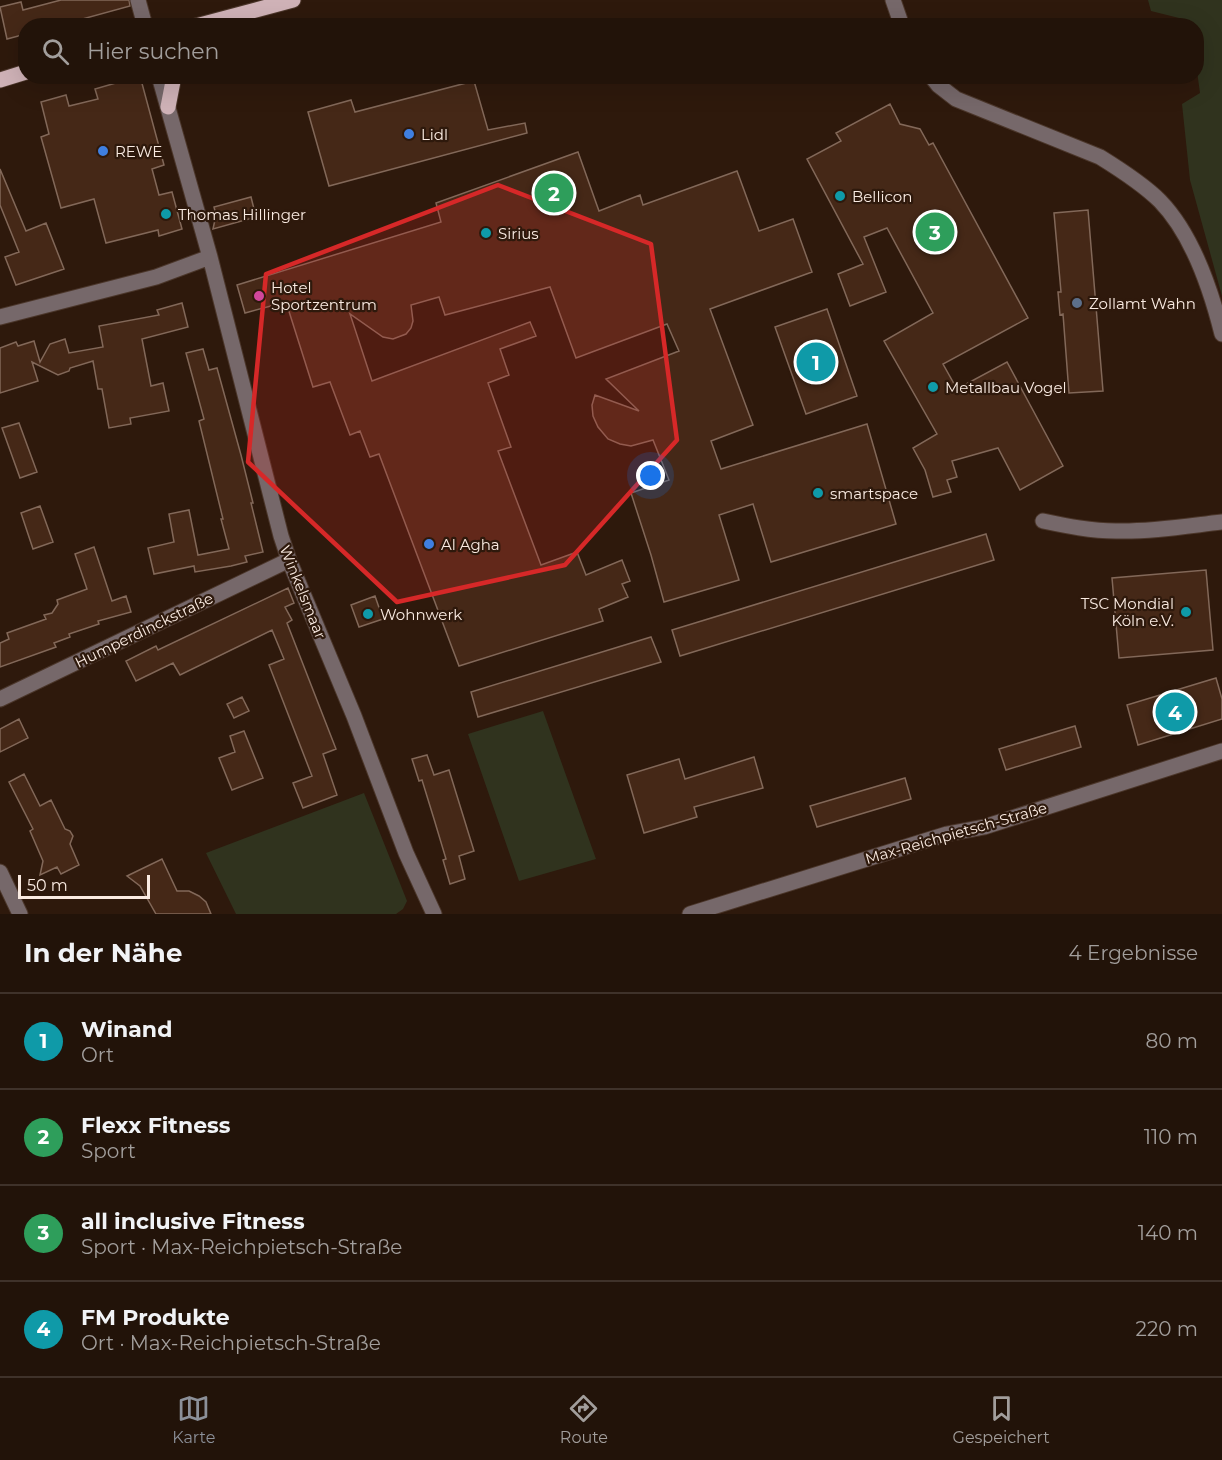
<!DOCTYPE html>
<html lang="de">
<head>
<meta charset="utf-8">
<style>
  body { margin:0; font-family:Montserrat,sans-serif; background:#2a1c12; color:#f1f3f6 }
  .scale { position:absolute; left:18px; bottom:15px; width:132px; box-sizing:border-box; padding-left:6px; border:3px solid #faebe2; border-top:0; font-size:16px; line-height:21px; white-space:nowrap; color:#faebe2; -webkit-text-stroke:4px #2e190c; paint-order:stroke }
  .you { position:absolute; left:651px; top:476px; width:21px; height:21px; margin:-15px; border:4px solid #fff; border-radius:50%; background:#1a73e8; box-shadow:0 0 0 9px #1a73e833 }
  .badge { display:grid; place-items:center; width:39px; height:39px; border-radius:50%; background:#8c9099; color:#fff; font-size:20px; font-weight:700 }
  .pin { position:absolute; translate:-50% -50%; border:3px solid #fff; box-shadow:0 2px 6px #0006 }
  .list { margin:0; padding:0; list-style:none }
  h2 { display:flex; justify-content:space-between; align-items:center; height:78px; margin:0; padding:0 24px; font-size:26px }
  h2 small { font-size:20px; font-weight:400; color:#a29e9c }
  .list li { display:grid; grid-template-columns:39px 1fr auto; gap:18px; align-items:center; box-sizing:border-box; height:96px; padding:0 24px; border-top:2px solid #3f322a }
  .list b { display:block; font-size:22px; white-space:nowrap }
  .list p { margin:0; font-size:20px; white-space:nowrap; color:#a29e9c }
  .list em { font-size:20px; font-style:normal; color:#a29e9c }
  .icon { flex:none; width:33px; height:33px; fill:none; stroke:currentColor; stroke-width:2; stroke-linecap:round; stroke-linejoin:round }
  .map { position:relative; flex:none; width:1222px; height:914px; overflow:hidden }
  .search { position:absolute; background:#221309; box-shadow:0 6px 24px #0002; left:18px; right:18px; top:18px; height:66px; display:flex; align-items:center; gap:15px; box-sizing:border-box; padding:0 21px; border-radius:24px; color:#a29e9c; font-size:22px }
  .sheet { height:462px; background:#221309 }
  nav { display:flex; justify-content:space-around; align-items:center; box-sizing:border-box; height:84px; border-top:2px solid #3f322a; background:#221309; font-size:16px; color:#a29e9c }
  nav a { display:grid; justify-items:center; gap:3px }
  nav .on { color:#8c9099 }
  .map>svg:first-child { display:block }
</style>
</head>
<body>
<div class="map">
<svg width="1222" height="914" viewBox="0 0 1222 914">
  <rect width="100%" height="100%" fill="#2e190c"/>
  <path fill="#30331e" d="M1148,0H1222V296L1190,180L1182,104L1200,93L1197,71L1196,26L1188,25L1187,20L1151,11Z
    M543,711L596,859L519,881L468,734Z
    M364,793L407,901L403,909L396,914H236L206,853Z"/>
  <path fill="#452817" stroke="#826859" stroke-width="1.5" d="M61,0H129L130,6L57,26H26V34L7,39L0,7L21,2L23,10Z
    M140,76L164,165L152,169L159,195L172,192L182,229L159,236L158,230L106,243L94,199L61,208L41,137L49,134L41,102L66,95L69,106L98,99L95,89Z
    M474,81L488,130L525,123L527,133L329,186L308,112L351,100L355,112Z
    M890,104L900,124L920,129L929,145L933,143L1028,318L943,364L957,389L1007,362L1063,466L1020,490L998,448L952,461L957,477L947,480L951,492L933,497L925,470L913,448L937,434L884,341L933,313L887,228L864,237L886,292L850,306L838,274L863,264L807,159L841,141L836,133Z
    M578,152L599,211L640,195L643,205L737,171L759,231L793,219L812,272L710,309L753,425L711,441L721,469L867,424L896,524L771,562L753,504L719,515L739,580L664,602L651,555L631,493L669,480L653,440L631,446L620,444L608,439L598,427L593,416L592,405L595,395L639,411L606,379L679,351L667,324L576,358L550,287L445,315L439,297L411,305L413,321L411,328L406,334L393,339L383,337L350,314L372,381L530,322L536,336L500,349L509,375L488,383L511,447L498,451L541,565L577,552L586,575L622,560L630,581L622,584L628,597L599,609L603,621L459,666L379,454L370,457L360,431L350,435L330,382L313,387L286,302L245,313L237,285L441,222L436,203Z
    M0,169L26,231L46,223L64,269L16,285L5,257L19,252L0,205Z
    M251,197L256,217L213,229L216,215L214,207Z
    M1088,210L1103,391L1069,393L1063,314L1060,315L1058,292H1061L1054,213Z
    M182,303L188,327L142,339L151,386L163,383L169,411L130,418L131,424L109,428L102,389H98L93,361L70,368L69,371L58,375L32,362L38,381L0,393V348L16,342L18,346L34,341L40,362L50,344L65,339L69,353L103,347L99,326L159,315L157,310Z
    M827,309L857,396L806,414L775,327Z
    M203,349L209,370L217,368L241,455L253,503H251L263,552L245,556L247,562L231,566L195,572L194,566L154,574L148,548L174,542L169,514L189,510L198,555L229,549L221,519H223L199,421L204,419L186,353Z
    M19,423L37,472L20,478L2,428Z
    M40,506L53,542L33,549L21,513Z
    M986,534L994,560L680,656L672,630Z
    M94,547L112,601L126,596L131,612L98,621L99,624L69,634L70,637L54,643L56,647L0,667V643L9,639L7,633L46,619L44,615L52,613L58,604L57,600L87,589L75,554Z
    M1206,570L1213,650L1119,658L1112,578Z
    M288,588L294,603L285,607L292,620L287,623L336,749L323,754L337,795L303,808L293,783L312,776L269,665L284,659L272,630L180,675L173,663L136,681L126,661L156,646L158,650Z
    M375,596L383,619L359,627L351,605Z
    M651,637L661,662L478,717L471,692Z
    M1216,678L1222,699V719L1138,745L1127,705Z
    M242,697L249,711L234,718L227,704Z
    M19,719L28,738L0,752V729Z
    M1075,726L1081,747L1006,770L999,749Z
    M244,731L263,778L232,790L219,758L235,752L230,736Z
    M427,755L434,775L449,770L474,851L459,856L465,879L450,884L443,860L446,859L434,819L422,780L419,781L412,759Z
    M754,757L763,788L694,807L697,817L644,833L627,775L679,759L685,779Z
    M24,774L40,806L51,800L65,829L70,831L73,836L70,844L79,865L61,874L57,867L40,875L43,861L30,831L33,829L9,782Z
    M905,778L911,799L817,827L810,806Z
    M162,859L177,891H189L199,896L206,902L211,914H156L140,886L127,876Z"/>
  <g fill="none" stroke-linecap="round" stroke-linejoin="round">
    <g stroke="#4b362a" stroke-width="17">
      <path id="minor" d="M138,0L145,26
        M893,0L902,26
        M159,76L210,257L281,536L289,560L354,716L406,853L434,914
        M931,76L938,85L956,99L1100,157C1121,170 1143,184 1160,201C1192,234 1211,290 1222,334
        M0,317L156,277L210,257
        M1043,521C1067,526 1091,531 1116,531C1151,532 1187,526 1222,522
        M0,699L289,560
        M0,872L20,914
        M690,914L947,834L984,827L1222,751"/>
    </g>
    <g stroke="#4b362a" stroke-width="17">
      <path id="major" d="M196,26L293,0
        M0,80L26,72
        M168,107L174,76"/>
    </g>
    <use href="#minor" stroke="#76686a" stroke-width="15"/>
    <use href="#major" stroke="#cfb2b7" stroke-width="15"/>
  </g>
  <path fill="#d62828" fill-opacity="0.2" stroke="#d62828" stroke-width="4.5" stroke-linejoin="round" d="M498,185L651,244L677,440L565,565L397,602L248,462L266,274Z"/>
  <g fill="#3f7fe0" stroke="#2e190c" stroke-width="2">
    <circle cx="409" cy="134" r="6"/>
    <circle cx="103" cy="151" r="6"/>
    <circle cx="429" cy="544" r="6"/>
  </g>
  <g fill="#0f9aa8" stroke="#2e190c" stroke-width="2">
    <circle cx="840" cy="196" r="6"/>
    <circle cx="166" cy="214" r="6"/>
    <circle cx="486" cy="233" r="6"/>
    <circle cx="933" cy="387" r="6"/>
    <circle cx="818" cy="493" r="6"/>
    <circle cx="1186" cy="612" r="6"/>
    <circle cx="368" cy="614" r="6"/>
  </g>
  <circle fill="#d1479c" stroke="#2e190c" stroke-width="2" cx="259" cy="296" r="6"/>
  <circle fill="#5c6f8a" stroke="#2e190c" stroke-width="2" cx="1077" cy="303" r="6"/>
  <g text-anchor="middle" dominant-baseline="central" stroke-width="4.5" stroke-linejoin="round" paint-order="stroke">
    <g font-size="15" fill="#faebe2" stroke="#2e190c" text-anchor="start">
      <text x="421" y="134">Lidl</text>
      <text x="115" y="151">REWE</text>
      <text x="852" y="196">Bellicon</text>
      <text x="178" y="214">Thomas Hillinger</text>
      <text x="498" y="233">Sirius</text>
      <text x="271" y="287">Hotel<tspan x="271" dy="17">Sportzentrum</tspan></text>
      <text x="1089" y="303">Zollamt Wahn</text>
      <text x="945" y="387">Metallbau Vogel</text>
      <text x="830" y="493">smartspace</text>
      <text x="441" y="544">Al Agha</text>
      <text x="1174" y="603" text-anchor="end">TSC Mondial<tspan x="1174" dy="17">Köln e.V.</tspan></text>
      <text x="380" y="614">Wohnwerk</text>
    </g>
    <g font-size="15" fill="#faebe2" stroke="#2e190c">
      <text transform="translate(303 592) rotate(68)">Winkelsmaar</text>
      <text transform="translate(144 630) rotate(-26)">Humperdinckstraße</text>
      <text transform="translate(956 833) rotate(-16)">Max-Reichpietsch-Straße</text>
    </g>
  </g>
</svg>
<div class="scale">50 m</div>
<div class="you"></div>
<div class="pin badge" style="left:816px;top:362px;background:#0f9aa8">1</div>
<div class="pin badge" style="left:554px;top:193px;background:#2e9e5b">2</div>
<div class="pin badge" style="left:935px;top:232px;background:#2e9e5b">3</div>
<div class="pin badge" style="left:1175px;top:712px;background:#0f9aa8">4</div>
<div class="search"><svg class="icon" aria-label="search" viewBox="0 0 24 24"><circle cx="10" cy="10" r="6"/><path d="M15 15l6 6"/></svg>Hier suchen</div>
</div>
<section class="sheet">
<h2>In der Nähe<small>4 Ergebnisse</small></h2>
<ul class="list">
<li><span class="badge" style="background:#0f9aa8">1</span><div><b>Winand</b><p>Ort</p></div><em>80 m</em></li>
<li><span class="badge" style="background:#2e9e5b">2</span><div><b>Flexx Fitness</b><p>Sport</p></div><em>110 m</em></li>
<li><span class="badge" style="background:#2e9e5b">3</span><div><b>all inclusive Fitness</b><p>Sport · Max-Reichpietsch-Straße</p></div><em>140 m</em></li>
<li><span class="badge" style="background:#0f9aa8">4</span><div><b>FM Produkte</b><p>Ort · Max-Reichpietsch-Straße</p></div><em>220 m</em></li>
</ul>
</section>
<nav>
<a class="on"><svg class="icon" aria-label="map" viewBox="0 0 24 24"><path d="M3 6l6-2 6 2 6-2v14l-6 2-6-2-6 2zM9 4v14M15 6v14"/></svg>Karte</a>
<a><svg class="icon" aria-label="directions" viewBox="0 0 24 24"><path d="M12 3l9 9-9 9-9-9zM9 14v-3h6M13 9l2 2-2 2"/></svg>Route</a>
<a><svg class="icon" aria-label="saved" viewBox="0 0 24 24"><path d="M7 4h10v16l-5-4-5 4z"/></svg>Gespeichert</a>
</nav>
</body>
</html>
